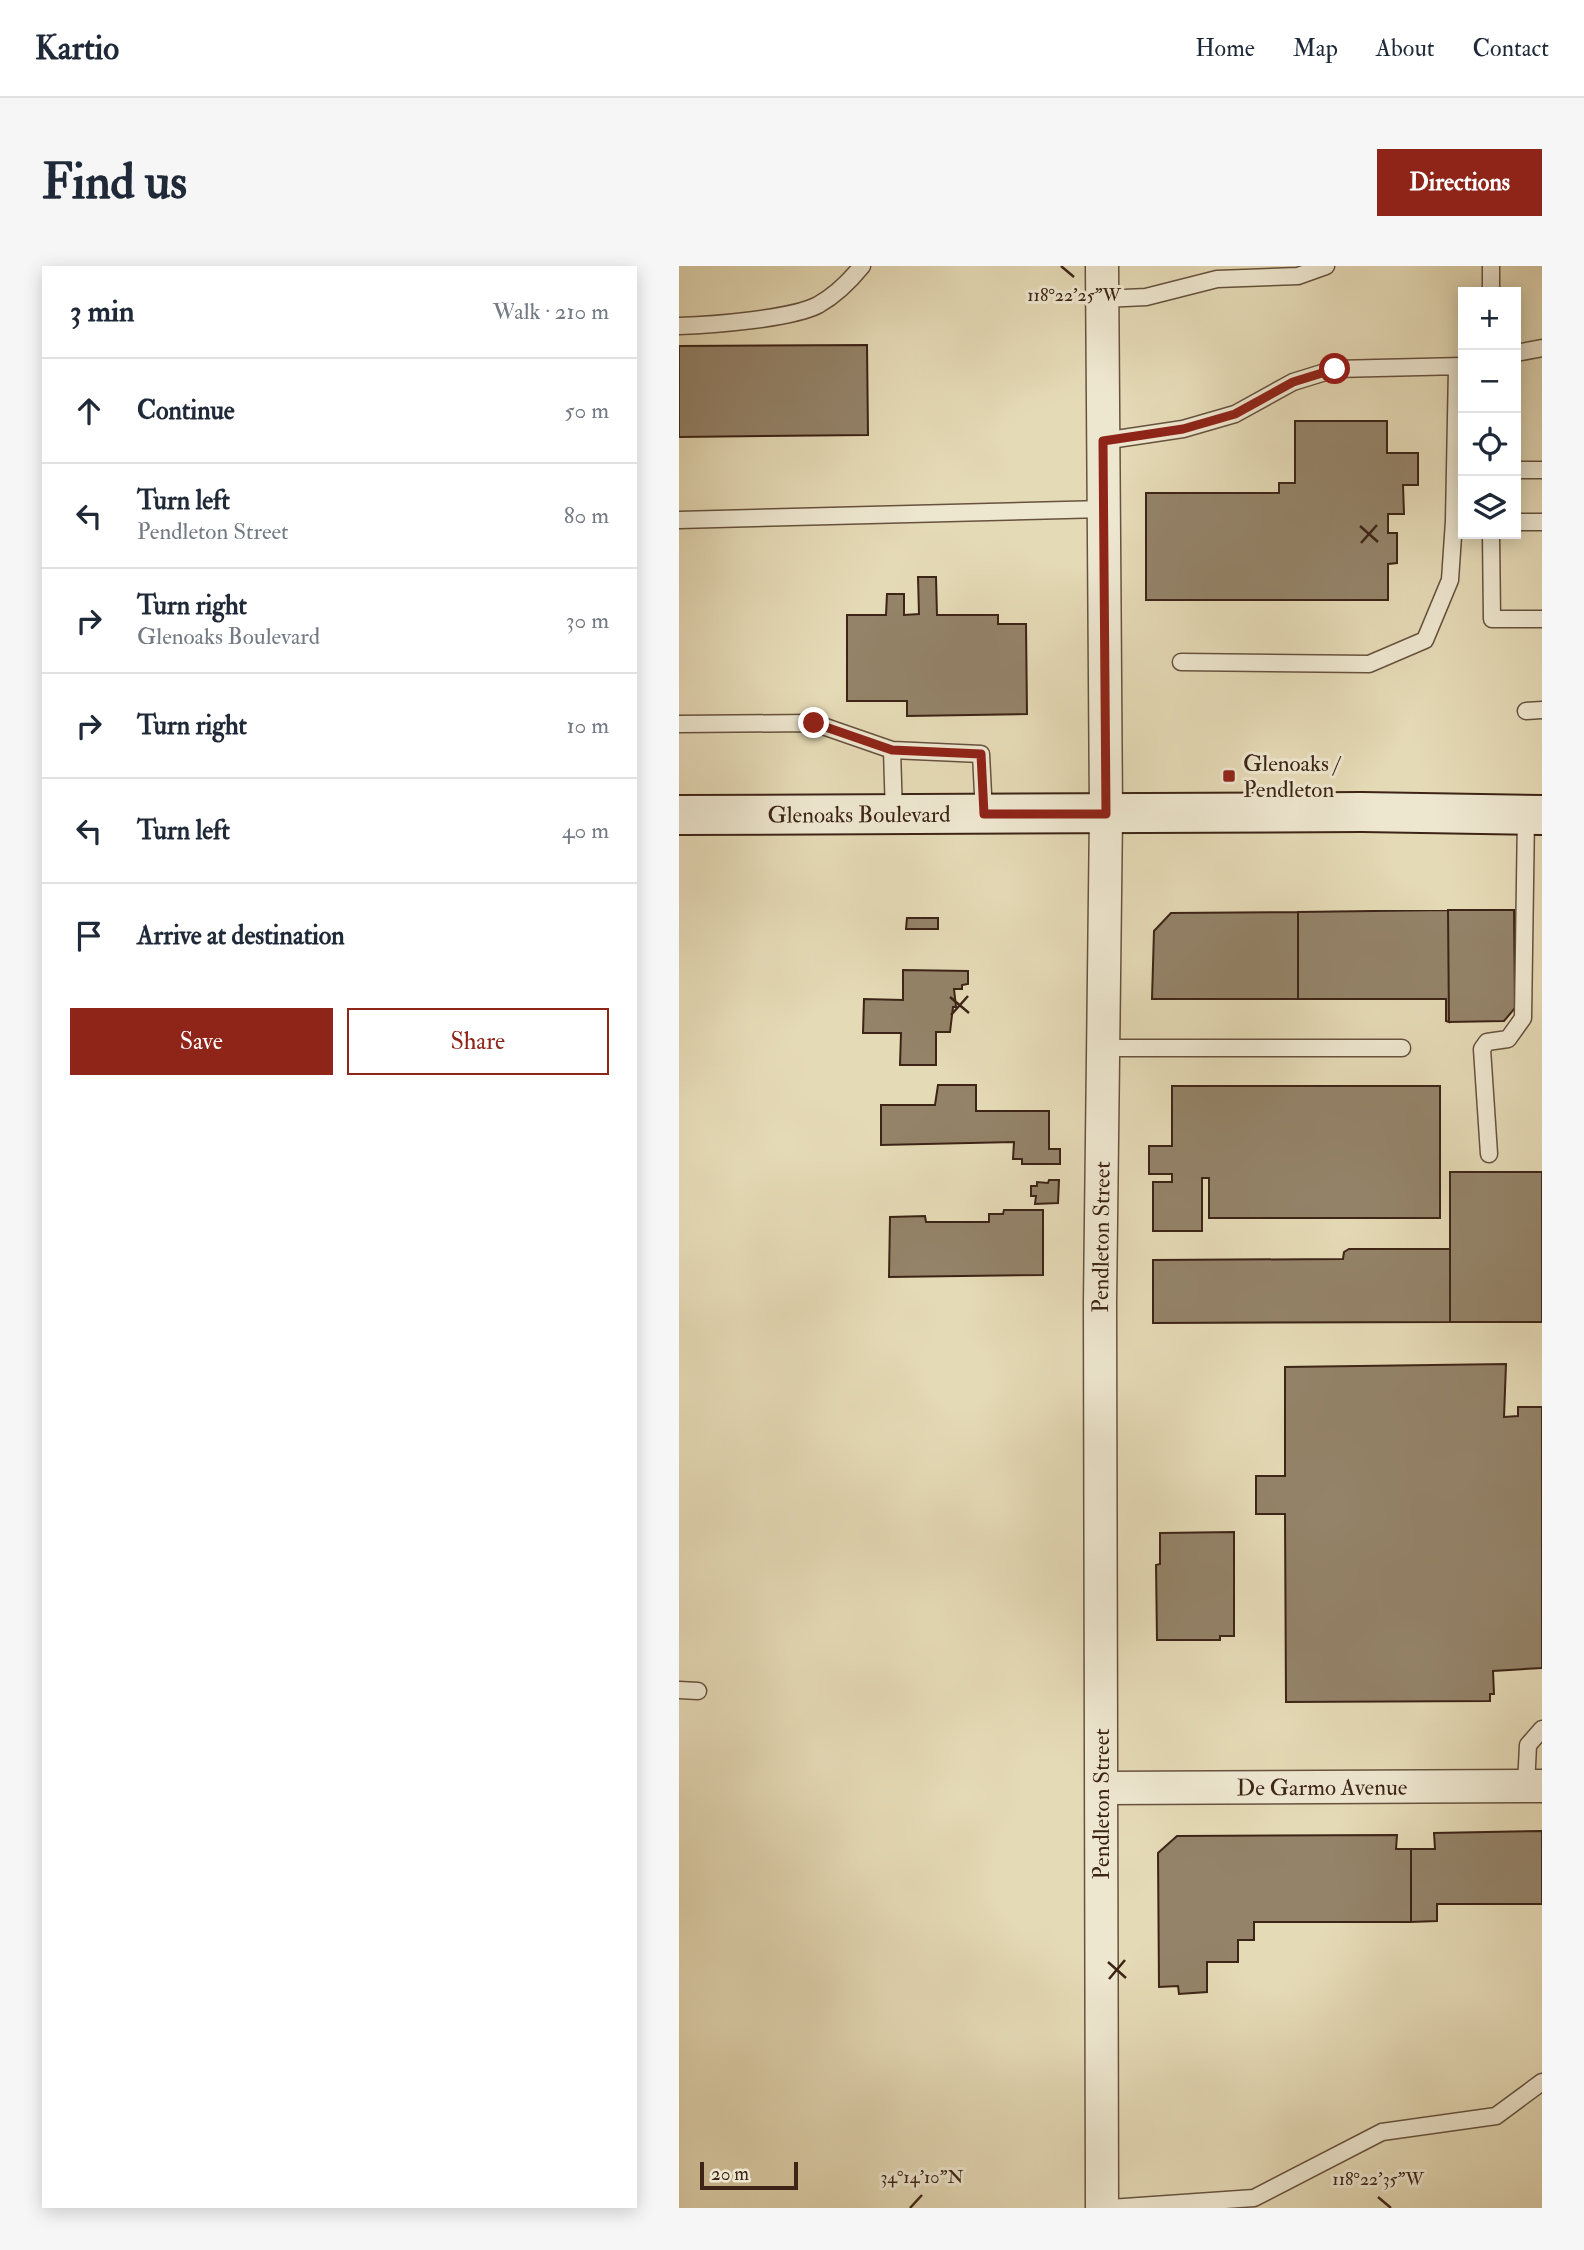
<!DOCTYPE html>
<html lang="en">
<head>
<meta charset="utf-8">
<style>
  body { margin:0; font-family:"IM FELL Double Pica",serif; background:#f6f6f7; color:#1f2937 }
  .controls { position:absolute; right:21px; top:21px; display:grid; overflow:hidden; border-radius:0px; box-shadow:0 4px 18px #0003 }
  .controls button { width:63px; height:63px; display:grid; place-items:center; padding:0; border:0; border-bottom:2px solid #e0e1e3; background:#fff; color:#1f2937; font:35px sans-serif }
  .scale { position:absolute; left:21px; bottom:18px; width:98px; box-sizing:border-box; padding-left:7px; border:4px solid #3d2416; border-top:0; font-size:19px; line-height:24px; white-space:nowrap; color:#3d2416; -webkit-text-stroke:5px #eee7d0; paint-order:stroke }
  .stop { position:absolute; width:21px; height:21px; margin:-16px; border:5px solid #8f2418; border-radius:50%; background:#fff }
  .stop.end { background:#8f2418; border-color:#fff; box-shadow:0 2px 7px #0008 }
  .list { margin:0; padding:0; list-style:none }
  h2 { display:flex; justify-content:space-between; align-items:center; height:91px; margin:0; padding:0 28px; font-size:30px }
  h2 small { font-size:23px; font-weight:400; color:#747a83 }
  .list li { display:grid; grid-template-columns:46px 1fr auto; gap:21px; align-items:center; box-sizing:border-box; height:105px; padding:0 28px; border-top:2px solid #e0e1e3 }
  .list b { display:block; font-size:26px; white-space:nowrap }
  .list p { margin:0; font-size:23px; white-space:nowrap; color:#747a83 }
  .list em { font-size:23px; font-style:normal; color:#747a83 }
  .actions { display:flex; gap:14px; padding:21px 28px }
  .actions a { flex:1; padding:16px 0; border:2px solid #8f2418; border-radius:0px; text-align:center; font-size:24px; color:#8f2418 }
  .actions .main { background:#8f2418; color:#fff }
  .icon { flex:none; width:38px; height:38px; fill:none; stroke:currentColor; stroke-width:2; stroke-linecap:round; stroke-linejoin:round }
  .map { position:relative; flex:none; width:863px; height:1942px; overflow:hidden; border-radius:0px }
  header { display:flex; align-items:center; gap:42px; box-sizing:border-box; height:98px; padding:0 35px; background:#fff; border-bottom:2px solid #e0e1e3 }
  header strong { font-size:33px }
  nav { display:flex; gap:38px; margin-inline-start:auto; font-size:24px }
  .intro { display:flex; align-items:center; justify-content:space-between; box-sizing:border-box; height:168px; padding:0 42px }
  h1 { margin:0; font-size:49px }
  .button { padding:18px 32px; border-radius:0px; background:#8f2418; color:#fff; font-size:24px; font-weight:700 }
  main { display:flex; gap:42px; padding:0 42px }
  aside { flex:1; background:#fff; border-radius:0px; box-shadow:0 4px 18px #0003 }
  .map>svg:first-child { display:block }
</style>
</head>
<body>
<header>
<strong>Kartio</strong>
<nav><a>Home</a><a>Map</a><a>About</a><a>Contact</a></nav>
</header>
<div class="intro"><h1>Find us</h1><a class="button">Directions</a></div>
<main>
<aside>
<h2>3 min<small>Walk · 210 m</small></h2>
<ul class="list">
<li><svg class="icon" aria-label="ahead" viewBox="0 0 24 24"><path d="M12 20V5M6 11l6-6 6 6"/></svg><div><b>Continue</b></div><em>50 m</em></li>
<li><svg class="icon" aria-label="left" viewBox="0 0 24 24"><path d="M17 20v-9H6M10 6l-5 5 5 5"/></svg><div><b>Turn left</b><p>Pendleton Street</p></div><em>80 m</em></li>
<li><svg class="icon" aria-label="right" viewBox="0 0 24 24"><path d="M7 20v-9h11M14 6l5 5-5 5"/></svg><div><b>Turn right</b><p>Glenoaks Boulevard</p></div><em>30 m</em></li>
<li><svg class="icon" aria-label="right" viewBox="0 0 24 24"><path d="M7 20v-9h11M14 6l5 5-5 5"/></svg><div><b>Turn right</b></div><em>10 m</em></li>
<li><svg class="icon" aria-label="left" viewBox="0 0 24 24"><path d="M17 20v-9H6M10 6l-5 5 5 5"/></svg><div><b>Turn left</b></div><em>40 m</em></li>
<li><svg class="icon" aria-label="arrive" viewBox="0 0 24 24"><path d="M6 21V4h12l-3 4 3 4H6"/></svg><div><b>Arrive at destination</b></div></li>
</ul>
<div class="actions"><a class="main">Save</a><a>Share</a></div>
</aside>
<div class="map">
<svg width="863" height="1942" viewBox="0 0 863 1942">
  <rect width="100%" height="100%" fill="#e5dab6"/>
  <filter id="stains"><feTurbulence type="fractalNoise" baseFrequency=".00286" numOctaves="4"/><feColorMatrix values="0 0 0 0 .2 0 0 0 0 .09 0 0 0 0 .02 0 0 0 .5 -.17"/></filter>
  <radialGradient id="worn" r=".72"><stop offset=".6" stop-color="#630" stop-opacity="0"/><stop offset="1" stop-color="#630" stop-opacity=".3"/></radialGradient>
  <path fill="#948369" stroke="#3d2416" stroke-width="2" d="M188,79L189,169L0,171V80Z
    M616,155H708V187H739V219H724L725,248H709V267H718V297L709,298V334H467V227H600V217H616Z
    M239,311H257L258,349H319V358H347L348,448L228,450V435H168V349H207L208,328H225V349L240,348Z
    M769,644H835L836,742L825,755L770,756Z
    M769,644L770,756L767,755V733H619V646Z
    M619,646V733H473L475,665L492,647Z
    M228,652H259V663H227Z
    M224,704L289,705V718L283,719V723H275L277,741H274L271,766H257V799H221L222,767H184L185,733L224,734Z
    M259,819H297V845H370V883H381V898H343V893H334L335,876L202,879V839H256Z
    M493,820H761V952H530V912H523V965H474V916H493V908H470V880H493Z
    M771,906H863V1056H771Z
    M370,914H380L379,937L356,938L357,930H352V920H358V916L369,917Z
    M325,944H364V1009L210,1011L211,951L246,950L247,956H310V948H324Z
    M670,983H771V1056L474,1057V994L664,993L665,986Z
    M827,1098L825,1151L839,1150V1141H863V1402L814,1405L815,1428H811V1435L607,1436L606,1248H577V1210H606V1101Z
    M555,1266V1370H541V1374H478L477,1299L481,1298V1267Z
    M863,1565V1638H758V1655L732,1656V1583H756L755,1567Z
    M718,1569L717,1583H732V1656H575V1674H559V1696H528V1726L500,1728L499,1720L480,1721L479,1587L498,1570Z"/>
  <g fill="none" stroke-linecap="round" stroke-linejoin="round">
    <g stroke="#67523e" stroke-width="19">
      <path id="service" d="M812,26V0
        M424,33L467,31L538,13L619,10L647,0
        M0,60C32,59 112,53 139,39C157,29 170,16 183,0
        M837,87L863,82
        M424,175L504,163L556,148L614,116L656,103L784,100
        M837,204H863
        M0,254L425,243
        M837,256H863
        M812,268L813,353H863
        M502,396L690,398L746,374L771,314L775,255L778,102
        M847,445L863,444
        M0,458L135,457L213,484
        M215,549L213,484L302,488L305,548
        M424,782H723
        M810,888L803,783L808,776L829,773L844,752L847,549
        M0,1424L19,1425
        M847,1520L849,1479L863,1463
        M431,1942L575,1932L703,1866L817,1850L863,1816"/>
    </g>
    <g stroke="#67523e" stroke-width="35">
      <g id="minor">
        <path id="s1" d="M423,1522L863,1520"/>
        <path id="s2" d="M423,1942L421,1036L427,548L423,0"/>
      </g>
    </g>
    <g stroke="#3d2416" stroke-width="42">
      <g id="secondary">
        <path id="s3" d="M0,549L683,546L863,549"/>
      </g>
    </g>
    <use href="#service" stroke="#eee7d0" stroke-width="16"/>
    <use href="#minor" stroke="#eee7d0" stroke-width="32"/>
    <use href="#secondary" stroke="#eee7d0" stroke-width="38"/>
  </g>
  <g fill="none" stroke-linecap="round" stroke-linejoin="round">
    <path stroke="#8f2418" stroke-width="9" d="M135,457L213,484L302,488L305,548H427L424,175L504,163L556,148L614,116L656,103"/>
  </g>
  <path fill="none" stroke="#3d2416" stroke-width="2.5" d="M382,0L395,11M681,260L699,276M682,277L698,259M271,731L290,747M272,749L289,730M429,1696L447,1712M430,1713L446,1694M699,1931L712,1942M231,1942L243,1929"/>
  <rect fill="#8f2418" stroke="#eee7d0" stroke-width="2.5" x="543" y="503" width="14" height="14" rx="3.5"/>
  <g text-anchor="middle" dominant-baseline="central" stroke-width="6" stroke-linejoin="round" paint-order="stroke">
    <g font-size="23" fill="#3d2416" stroke="#eee7d0" text-anchor="start">
      <text x="564" y="497">Glenoaks /<tspan x="564" dy="26">Pendleton</tspan></text>
    </g>
    <g font-size="23" fill="#3d2416" stroke="#eee7d0">
      <text stroke="none"><textPath href="#s3" startOffset="180">Glenoaks Boulevard</textPath></text>
      <text stroke="none"><textPath href="#s2" startOffset="971">Pendleton Street</textPath></text>
      <text stroke="none"><textPath href="#s1" startOffset="220">De Garmo Avenue</textPath></text>
      <text transform="translate(422 1538) rotate(-90)">Pendleton Street</text>
    </g>
  </g>
  <g font-size="18" text-anchor="middle" fill="#3d2416" stroke="#eee7d0" stroke-width="6" stroke-linejoin="round" paint-order="stroke">
    <text x="395" y="35">118°22'25"W</text>
    <text x="243" y="1917">34°14'10"N</text>
    <text x="699" y="1919">118°22'35"W</text>
  </g>
  <rect width="100%" height="100%" filter="url(#stains)"/>
  <rect width="100%" height="100%" fill="url(#worn)"/>
</svg>
<div class="controls">
<button>+</button>
<button>−</button>
<button><svg class="icon" aria-label="locate" viewBox="0 0 24 24"><circle cx="12" cy="12" r="6"/><path d="M12 2v4M12 18v4M2 12h4M18 12h4"/></svg></button>
<button><svg class="icon" aria-label="layers" viewBox="0 0 24 24"><path d="M12 4l9 5-9 5-9-5zM3 14l9 5 9-5"/></svg></button>
</div>
<div class="scale">20 m</div>
<div class="stop" style="left:656px;top:103px"></div>
<div class="stop end" style="left:135px;top:457px"></div>
</div>
</main>
</body>
</html>
